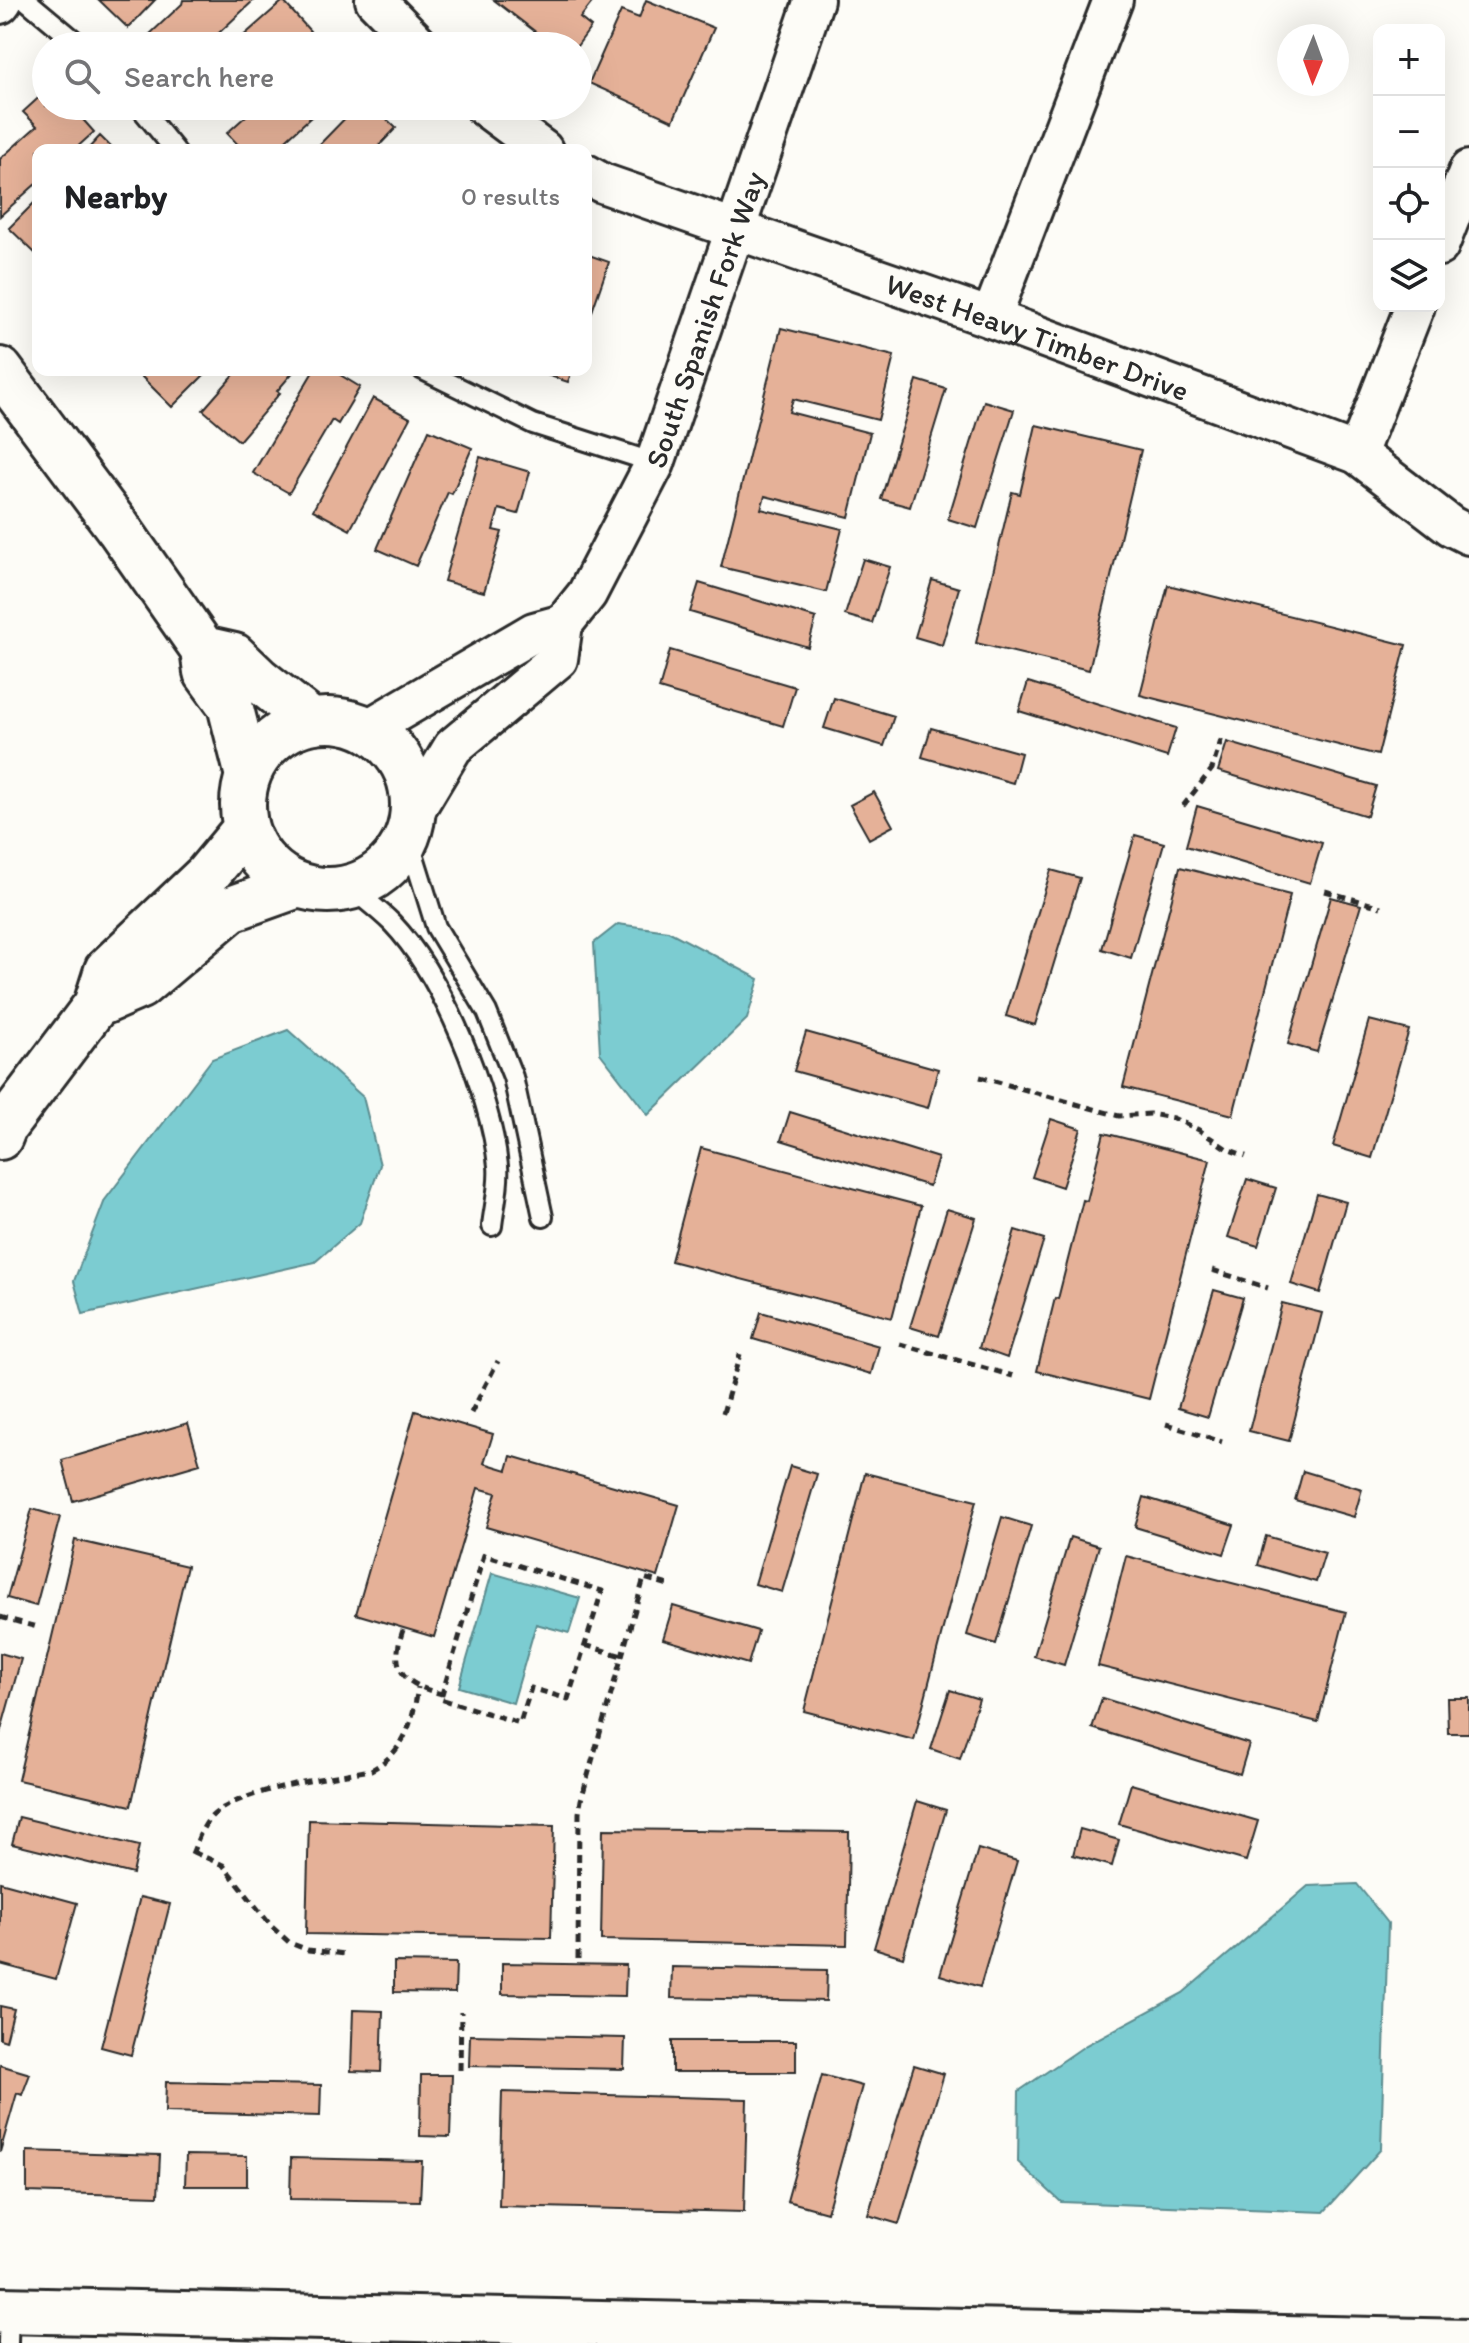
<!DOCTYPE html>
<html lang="en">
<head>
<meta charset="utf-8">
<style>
  body { margin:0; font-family:Itim,sans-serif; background:#f2f2f2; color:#202124 }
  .controls { position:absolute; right:24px; top:24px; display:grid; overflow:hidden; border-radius:16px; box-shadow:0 8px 32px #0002 }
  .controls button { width:72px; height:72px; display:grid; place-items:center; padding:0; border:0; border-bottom:2px solid #e0e0e0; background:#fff; color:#202124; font:40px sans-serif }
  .compass { position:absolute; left:1277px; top:24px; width:72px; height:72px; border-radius:50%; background:#fff; box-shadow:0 8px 32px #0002; rotate:181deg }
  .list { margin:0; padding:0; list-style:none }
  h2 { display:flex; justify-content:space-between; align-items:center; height:104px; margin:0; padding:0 32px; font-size:34px }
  h2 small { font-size:26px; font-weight:400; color:#757577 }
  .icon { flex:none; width:44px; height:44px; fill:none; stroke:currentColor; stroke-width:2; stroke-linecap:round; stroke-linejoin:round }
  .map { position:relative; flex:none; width:1469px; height:2343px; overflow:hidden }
  .search { position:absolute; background:#fff; box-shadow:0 8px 32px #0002; left:32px; top:32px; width:560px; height:88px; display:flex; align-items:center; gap:20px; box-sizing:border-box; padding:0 28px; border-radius:44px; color:#757577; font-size:30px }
  .panel { position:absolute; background:#fff; box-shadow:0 8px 32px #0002; left:32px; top:144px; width:560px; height:232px; border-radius:16px }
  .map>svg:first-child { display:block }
</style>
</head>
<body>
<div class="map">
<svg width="1469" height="2343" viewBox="0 0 1469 2343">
  <rect width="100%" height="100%" fill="#fdfcf7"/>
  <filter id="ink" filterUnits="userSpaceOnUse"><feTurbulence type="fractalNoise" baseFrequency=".0125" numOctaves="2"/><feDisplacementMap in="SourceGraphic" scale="16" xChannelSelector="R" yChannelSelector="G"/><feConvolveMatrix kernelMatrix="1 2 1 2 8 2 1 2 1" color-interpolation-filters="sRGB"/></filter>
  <g filter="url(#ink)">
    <path fill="#7bccd1" stroke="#5b8c8f" stroke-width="2" d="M618,924L668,931L759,979L747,1019L648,1115L600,1053L594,943Z
      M288,1030L363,1097L380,1165L360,1223L315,1262L83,1314L74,1281L105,1200L212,1059Z
      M492,1573L580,1598L569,1633L536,1624L513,1703L459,1687Z
      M1357,1884L1388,1923L1381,2149L1324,2212L1061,2202L1018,2162L1019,2091L1086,2045L1183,1993L1308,1886Z"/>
    <path fill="#e5b198" stroke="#2b2b2b" stroke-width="2" d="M99,0H155L128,28Z
      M183,0H254L205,46H161L150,34L182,4Z
      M494,0H594L580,18L591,27L577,46H554Z
      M646,0L714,28L673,121L589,83L621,11L639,18Z
      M283,1L310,31L294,46H232Z
      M46,91V106H71L94,132L74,150H38V182L0,216V159L37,126L23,112Z
      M257,106H323L275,150H243L227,133Z
      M357,106H373L396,128L375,150H314Z
      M100,136L114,150H87Z
      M38,199V256L9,228Z
      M586,254L609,262L586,329Z
      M781,328L894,356L878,420L793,399L789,412L870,433L849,517L765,496L761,509L842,529L826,592L721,567Z
      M146,370H209L172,407L140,375Z
      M238,370H295L277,391L280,393L239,441L203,410Z
      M314,370H332L360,387L338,424L332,420L289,493L253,473Z
      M532,370H572L568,382Z
      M917,380L946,389L910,507L881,499Z
      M373,398L410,418L350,530L313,510Z
      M984,401L1014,410L977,528L948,519Z
      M1036,425L1141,450L1089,670L976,643L1012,492L1020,494Z
      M429,430L472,448L452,494L448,492L416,566L377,549Z
      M480,457L530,472L518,514L499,509L493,530L502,532L484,592L444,581Z
      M863,559L890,567L872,623L845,615Z
      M932,580L959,588L942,645L915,637Z
      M699,583L816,618L808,647L690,612Z
      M1168,585L1406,645L1378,755L1140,695Z
      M670,650L795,687L783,726L659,689Z
      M1028,682L1176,728L1167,757L1019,711Z
      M834,698L894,716L884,746L824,728Z
      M931,728L1021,753L1013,783L922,757Z
      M1227,742L1376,786L1367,816L1218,771Z
      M874,792L893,826L869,839L850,805Z
      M1197,806L1322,843L1310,883L1186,846Z
      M1135,835L1164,843L1131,958L1102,949Z
      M1180,867L1290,895L1233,1115L1123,1087Z
      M1051,870L1080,878L1035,1025L1006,1016Z
      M1331,897L1361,905L1317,1052L1288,1044Z
      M1369,1020L1409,1030L1372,1158L1333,1146Z
      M806,1032L938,1069L928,1108L794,1071Z
      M790,1112L938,1158L929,1186L781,1140Z
      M1051,1119L1081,1129L1062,1187L1032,1177Z
      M1104,1133L1210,1160L1149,1399L1037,1371L1055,1298L1058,1299L1083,1200L1087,1201Z
      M701,1148L921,1206L892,1318L671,1261Z
      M1247,1179L1276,1188L1258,1246L1228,1237Z
      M1317,1194L1346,1202L1320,1293L1291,1284Z
      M947,1209L976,1218L939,1336L910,1327Z
      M1015,1230L1044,1239L1007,1358L979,1348Z
      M1214,1290L1243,1298L1208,1417L1178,1408Z
      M1282,1303L1322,1313L1289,1441L1249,1431Z
      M761,1312L879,1346L871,1374L753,1339Z
      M415,1411L493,1434L484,1463L507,1470L511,1456L679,1505L658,1577L486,1527L496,1493L478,1488L434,1637L356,1614Z
      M188,1423L200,1464L73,1501L62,1460Z
      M790,1466L817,1474L782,1592L755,1584Z
      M1303,1471L1362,1489L1354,1517L1295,1500Z
      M865,1473L976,1501L914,1740L804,1711Z
      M1144,1497L1234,1525L1224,1554L1135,1527Z
      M32,1509L60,1517L36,1606L7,1598Z
      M1002,1517L1031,1526L996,1644L967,1635Z
      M1266,1536L1325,1553L1316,1582L1258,1565Z
      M1070,1537L1099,1546L1064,1665L1034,1656Z
      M75,1540L187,1566L131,1806L18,1780Z
      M1126,1556L1346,1612L1318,1722L1098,1666Z
      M673,1606L758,1631L748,1664L663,1639Z
      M0,1653L21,1659L0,1734Z
      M950,1690L979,1699L960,1759L931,1749Z
      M1102,1698L1249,1744L1240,1774L1092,1728Z
      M1447,1698H1469V1733H1448Z
      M1131,1784L1258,1821L1246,1861L1119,1824Z
      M917,1801L946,1810L903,1957L874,1948Z
      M19,1817L139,1846L133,1874L12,1844Z
      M309,1820L554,1826L551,1938L306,1934Z
      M603,1829L849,1832L847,1945L601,1940Z
      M1080,1829L1119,1840L1112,1866L1073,1855Z
      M978,1849L1017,1861L980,1987L940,1975Z
      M0,1882L77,1903L56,1979L0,1964Z
      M140,1897L170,1904L131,2055L101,2047Z
      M394,1962L456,1963L455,1993L394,1992Z
      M502,1963L626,1965L625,1996L502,1994Z
      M672,1967L827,1970L826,2001L671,1998Z
      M0,2006L14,2009L6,2041L0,2039Z
      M353,2010L383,2011L381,2072L351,2071Z
      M470,2035L625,2038L624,2069L469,2066Z
      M672,2041H796V2072H672Z
      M0,2065L30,2074L22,2095L17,2093L0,2152Z
      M914,2065L944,2074L899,2224L868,2215Z
      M421,2075H452L450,2137L420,2136Z
      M822,2075L862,2086L827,2212L787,2201Z
      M166,2082L321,2085L320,2116L165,2112Z
      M502,2092L747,2099L744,2212L499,2206Z
      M27,2151L160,2155L158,2196L27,2192Z
      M186,2155L247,2156V2186H185Z
      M291,2158L422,2161L420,2201L290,2199Z"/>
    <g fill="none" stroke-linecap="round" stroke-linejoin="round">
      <g stroke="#2b2b2b" stroke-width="24">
        <path id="service" d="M26,0L81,46
          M139,106L175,150
          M423,370L533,424L655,463
          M408,837L436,927L487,1012L513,1077L543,1217
          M350,887C364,899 379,910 392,923C442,975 491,1094 498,1166C500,1185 494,1207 492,1226
          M8,2343L9,2310"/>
      </g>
      <g stroke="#2b2b2b" stroke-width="44">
        <g id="minor">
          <path d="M375,0L420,46"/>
          <path d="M0,4L3,0"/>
          <path d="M484,106L543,150"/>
          <path id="s1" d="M586,174L602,183L991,318L1357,454L1451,526L1469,535"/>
          <path d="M1439,246L1469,170"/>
          <path d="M991,318L1113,0"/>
          <path d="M1357,454L1415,306"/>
          <path d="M368,729L534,632L563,624"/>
          <path id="s2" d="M414,812L453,747L558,659L563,624L587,594L655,463L814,0"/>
        </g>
      </g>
      <g stroke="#2b2b2b" stroke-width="50">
        <path id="tertiary" d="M0,370L119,529L203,649L206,672L230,705L248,776
          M203,649L234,656L258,679L311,721
          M243 805a85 85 0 1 1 170 0a85 85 0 1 1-170 0Z
          M96,1005L140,986L231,909L298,885
          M0,1137L4,1127L96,1005L107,970L206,876L246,828
          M0,2310L1469,2342"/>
      </g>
      <path stroke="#2b2b2b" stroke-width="5" stroke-dasharray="8 6" stroke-linecap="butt" d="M1183,806L1212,769L1223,734
        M1325,891L1381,907
        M980,1077L1119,1116L1150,1114L1173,1118L1199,1130L1227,1149L1246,1156
        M1212,1270L1268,1288
        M900,1344L1013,1376
        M471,1413L498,1361
        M723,1413L740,1354
        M1166,1424L1222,1442
        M0,1617L37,1627
        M403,1630C389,1670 403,1684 442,1694L440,1699L520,1723L531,1688L568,1699L602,1591L484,1555L442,1694
        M585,1645L622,1656
        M193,1852L223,1865L272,1927L290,1943L308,1950L346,1954
        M192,1854C197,1842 202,1826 212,1816C241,1789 331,1777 371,1770C404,1753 413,1722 418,1687
        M578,1959L579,1813L581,1800L644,1578L672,1586
        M460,2070L461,2012"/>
      <use href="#service" stroke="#fdfcf7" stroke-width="18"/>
      <use href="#minor" stroke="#fdfcf7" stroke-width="38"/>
      <use href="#tertiary" stroke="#fdfcf7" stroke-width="44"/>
    </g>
  </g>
  <g text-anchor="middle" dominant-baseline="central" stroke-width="8" stroke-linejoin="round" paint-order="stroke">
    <g font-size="30" fill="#2b2b2b" stroke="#fdfcf7">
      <text stroke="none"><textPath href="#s2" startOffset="586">South Spanish Fork Way</textPath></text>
      <text stroke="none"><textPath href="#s1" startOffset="480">West Heavy Timber Drive</textPath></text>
    </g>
  </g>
</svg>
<div class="controls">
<button>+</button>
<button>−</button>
<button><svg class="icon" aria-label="locate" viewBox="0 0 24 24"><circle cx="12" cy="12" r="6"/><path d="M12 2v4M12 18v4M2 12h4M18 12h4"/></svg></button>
<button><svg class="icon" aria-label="layers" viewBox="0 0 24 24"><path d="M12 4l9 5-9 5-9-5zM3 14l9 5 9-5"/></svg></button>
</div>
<svg class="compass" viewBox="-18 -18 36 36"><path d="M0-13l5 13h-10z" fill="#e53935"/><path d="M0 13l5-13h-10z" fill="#757577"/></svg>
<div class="search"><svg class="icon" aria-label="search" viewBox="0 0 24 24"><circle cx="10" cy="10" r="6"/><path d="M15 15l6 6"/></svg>Search here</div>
<section class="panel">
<h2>Nearby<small>0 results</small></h2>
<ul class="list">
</ul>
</section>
</div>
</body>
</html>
